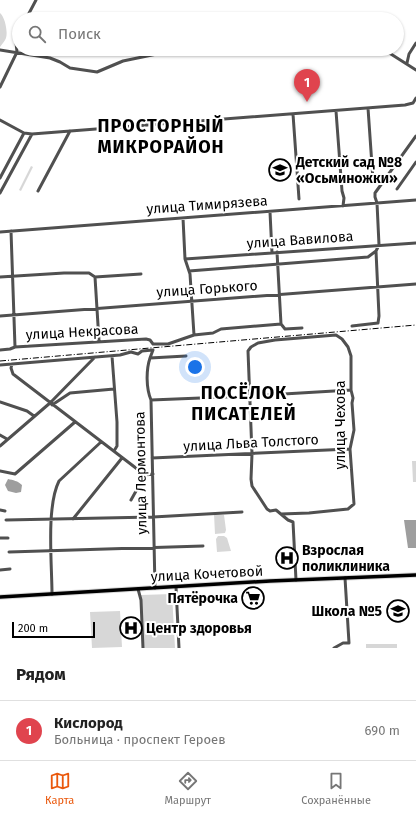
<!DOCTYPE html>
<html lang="ru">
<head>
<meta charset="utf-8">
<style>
  body { margin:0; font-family:"Fira Sans",sans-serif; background:#f2f2f2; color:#222 }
  .scale { position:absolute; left:12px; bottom:10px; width:83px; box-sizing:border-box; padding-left:4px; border:2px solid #000; border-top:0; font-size:11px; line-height:14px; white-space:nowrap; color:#000; -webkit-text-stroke:3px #fff; paint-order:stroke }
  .you { position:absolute; left:195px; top:367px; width:14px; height:14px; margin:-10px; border:3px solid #fff; border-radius:50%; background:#1a73e8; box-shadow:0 0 0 6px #1a73e833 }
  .badge { display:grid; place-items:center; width:26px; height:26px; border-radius:50%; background:#ea580c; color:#fff; font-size:13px; font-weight:700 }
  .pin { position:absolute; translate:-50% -33px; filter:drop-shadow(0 1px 2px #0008) }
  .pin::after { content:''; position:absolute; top:21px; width:14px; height:12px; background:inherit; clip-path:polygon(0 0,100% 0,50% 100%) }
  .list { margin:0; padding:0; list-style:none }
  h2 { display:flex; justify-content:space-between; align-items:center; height:52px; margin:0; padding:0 16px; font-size:17px }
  h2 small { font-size:13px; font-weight:400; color:#767676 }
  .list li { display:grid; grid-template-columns:26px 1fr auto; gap:12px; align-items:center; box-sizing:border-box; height:60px; padding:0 16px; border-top:1px solid #e0e0e0 }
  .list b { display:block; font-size:15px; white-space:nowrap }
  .list p { margin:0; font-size:13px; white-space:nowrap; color:#767676 }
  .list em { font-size:13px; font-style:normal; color:#767676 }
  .icon { flex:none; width:22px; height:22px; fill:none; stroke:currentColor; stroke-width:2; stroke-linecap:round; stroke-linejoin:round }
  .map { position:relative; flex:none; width:416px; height:648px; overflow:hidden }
  .search { position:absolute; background:#fff; box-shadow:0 1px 3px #0004; left:12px; right:12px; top:12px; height:44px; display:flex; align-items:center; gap:10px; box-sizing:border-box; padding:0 14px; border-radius:22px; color:#767676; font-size:15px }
  .sheet { height:112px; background:#fff }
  nav { display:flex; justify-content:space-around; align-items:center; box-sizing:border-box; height:56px; border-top:1px solid #e0e0e0; background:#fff; font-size:11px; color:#767676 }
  nav a { display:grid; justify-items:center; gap:2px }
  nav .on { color:#ea580c }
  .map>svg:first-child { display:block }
</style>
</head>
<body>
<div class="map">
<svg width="416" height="648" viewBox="0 0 416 648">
  <rect width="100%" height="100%" fill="#fff"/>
  <path fill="#d7d7d7" d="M0,13C5,17 8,32 6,38C5,41 2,44 0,47Z
    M31,166L33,167L21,191L19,190Z
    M412,461H416V482H413Z
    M214,514L224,515L226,530L225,533L215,534Z
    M218,536H224L227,538L231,551L217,552L216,539Z
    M172,594L175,648H144L141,595Z
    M120,611L122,647L92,648L90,612Z
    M366,644H397V648H366Z"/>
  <path fill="#9e9e9e" d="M8,479C13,480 18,481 22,485L21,492L16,493L8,491L5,485Z
    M404,520H416V548H408Z"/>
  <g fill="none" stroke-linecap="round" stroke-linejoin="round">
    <g stroke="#dbdbdb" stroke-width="5.5">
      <path id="major" d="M0,597L270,581L416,575"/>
    </g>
    <path stroke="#505050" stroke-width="3" d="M26,19L36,0
      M321,19H326
      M383,49L416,70
      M0,50L50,58L60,62L70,68L97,72L123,61L181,49
      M407,63L409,54L416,43
      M0,87L17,52L16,42L19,35
      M368,108L373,180L381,184
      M336,111L342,191L344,198L343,206
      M293,114L299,199
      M0,120L24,133L32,134L405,105L413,103L416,98
      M0,178L24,133
      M397,189L416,162
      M38,191L70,131
      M0,193L32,134
      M270,212L272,253
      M183,218L185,259L190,274L194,335
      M11,231L15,347
      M0,232L416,200
      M277,252L281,324
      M185,259L416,243
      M189,271L368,257L376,251
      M0,277L64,273H89L95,277
      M95,277L99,341
      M95,277L141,274
      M0,316L416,284
      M352,326L378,323L379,316L376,251L379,245L377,203L375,197V193L416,136
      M0,350L10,349L15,347L146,339L150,340L153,344H168L194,335L213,333L221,329L281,324L285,329L302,328
      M112,356L117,422V446L114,451
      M150,358C146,370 146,388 151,400L155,588
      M12,364L11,368L13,374L145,475L153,474
      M0,365L120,355L131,352L138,354L142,351L153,350L150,358L186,356
      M151,400L250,396L351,390
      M0,402L27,411L34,416
      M52,405L70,393L114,389
      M0,435L7,439
      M0,446L50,403L95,357
      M152,458L350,449
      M0,471L15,474L75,422
      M131,500L145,475
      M0,510L5,511
      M281,514L309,513L348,509L354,504L350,449L354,430L352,403L353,398L351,390V356L348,347L342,339L336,335L275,340L258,343L251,347L248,351L252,454L251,479L252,486L267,509L270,511L276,510L288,520L293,522L296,580
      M73,519L122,458
      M6,520L153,517L242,512
      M0,538H8
      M9,552L203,546
      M0,570L10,569
      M176,587L179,648
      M138,589L141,600L143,648
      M52,594C52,564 46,507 59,481L101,442
      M334,648L343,643H349L345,578"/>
    <use href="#major" stroke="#000" stroke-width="3.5"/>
    <path stroke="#000" stroke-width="1" stroke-dasharray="6 2 1 2" stroke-linecap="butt" d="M0,361L416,325"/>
  </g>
  <defs>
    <g id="school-ring" transform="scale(1.15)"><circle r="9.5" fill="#fff" stroke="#000" stroke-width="1.5"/><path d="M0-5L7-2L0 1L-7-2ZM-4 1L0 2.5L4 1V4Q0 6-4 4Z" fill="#000"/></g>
    <g id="hospital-ring" transform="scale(1.15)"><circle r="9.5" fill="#fff" stroke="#000" stroke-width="1.5"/><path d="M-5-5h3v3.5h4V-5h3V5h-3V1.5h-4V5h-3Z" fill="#000"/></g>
    <g id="supermarket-ring" transform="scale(1.15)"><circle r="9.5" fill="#fff" stroke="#000" stroke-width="1.5"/><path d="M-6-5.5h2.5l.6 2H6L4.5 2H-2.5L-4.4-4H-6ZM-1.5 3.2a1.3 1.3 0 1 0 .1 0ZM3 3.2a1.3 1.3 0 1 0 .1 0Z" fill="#000"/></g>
  </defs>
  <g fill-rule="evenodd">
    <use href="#school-ring" x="280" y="170"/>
    <use href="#hospital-ring" x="287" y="558"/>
    <use href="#supermarket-ring" x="253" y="598"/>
    <use href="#school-ring" x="398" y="611"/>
    <use href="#hospital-ring" x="131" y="628"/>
  </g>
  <g text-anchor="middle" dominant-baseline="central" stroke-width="4" stroke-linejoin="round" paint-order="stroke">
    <g font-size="14" font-weight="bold" fill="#000" stroke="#fff" text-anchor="start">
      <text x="296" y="162">Детский сад №8<tspan x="296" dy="16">«Осьминожки»</tspan></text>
      <text x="302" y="550">Взрослая<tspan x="302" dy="16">поликлиника</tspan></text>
      <text x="238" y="598" text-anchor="end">Пятёрочка</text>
      <text x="382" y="611" text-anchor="end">Школа №5</text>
      <text x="146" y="628">Центр здоровья</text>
    </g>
    <g font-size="14" fill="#000" stroke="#fff">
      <text transform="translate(207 205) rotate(-4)">улица Тимирязева</text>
      <text transform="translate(300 240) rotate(-4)">улица Вавилова</text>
      <text transform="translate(207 289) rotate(-4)">улица Горького</text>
      <text transform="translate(82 332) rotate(-3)">улица Некрасова</text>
      <text transform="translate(340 425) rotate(-90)">улица Чехова</text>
      <text transform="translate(251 443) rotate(-3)">улица Льва Толстого</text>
      <text transform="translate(141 473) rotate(-91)">улица Лермонтова</text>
      <text transform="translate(207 574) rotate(-3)">улица Кочетовой</text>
    </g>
    <g font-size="18" font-weight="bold" letter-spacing="1" fill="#000" stroke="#fff">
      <text x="161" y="126">ПРОСТОРНЫЙ<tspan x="161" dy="21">МИКРОРАЙОН</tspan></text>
      <text x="244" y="393">ПОСЁЛОК<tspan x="244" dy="21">ПИСАТЕЛЕЙ</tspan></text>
    </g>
  </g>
</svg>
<div class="scale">200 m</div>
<div class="you"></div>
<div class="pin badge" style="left:307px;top:102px;background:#e0444e">1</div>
<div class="search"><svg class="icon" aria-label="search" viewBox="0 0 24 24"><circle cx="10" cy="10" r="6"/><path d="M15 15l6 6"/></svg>Поиск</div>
</div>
<section class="sheet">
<h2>Рядом<small></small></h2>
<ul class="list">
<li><span class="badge" style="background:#e0444e">1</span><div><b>Кислород</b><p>Больница · проспект Героев</p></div><em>690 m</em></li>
</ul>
</section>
<nav>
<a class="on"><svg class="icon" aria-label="map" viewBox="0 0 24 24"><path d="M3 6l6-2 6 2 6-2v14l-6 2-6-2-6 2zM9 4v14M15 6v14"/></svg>Карта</a>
<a><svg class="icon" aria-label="directions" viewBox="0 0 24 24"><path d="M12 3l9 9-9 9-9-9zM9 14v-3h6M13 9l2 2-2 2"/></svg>Маршрут</a>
<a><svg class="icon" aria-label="saved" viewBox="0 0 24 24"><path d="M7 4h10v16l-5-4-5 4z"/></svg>Сохранённые</a>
</nav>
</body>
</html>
